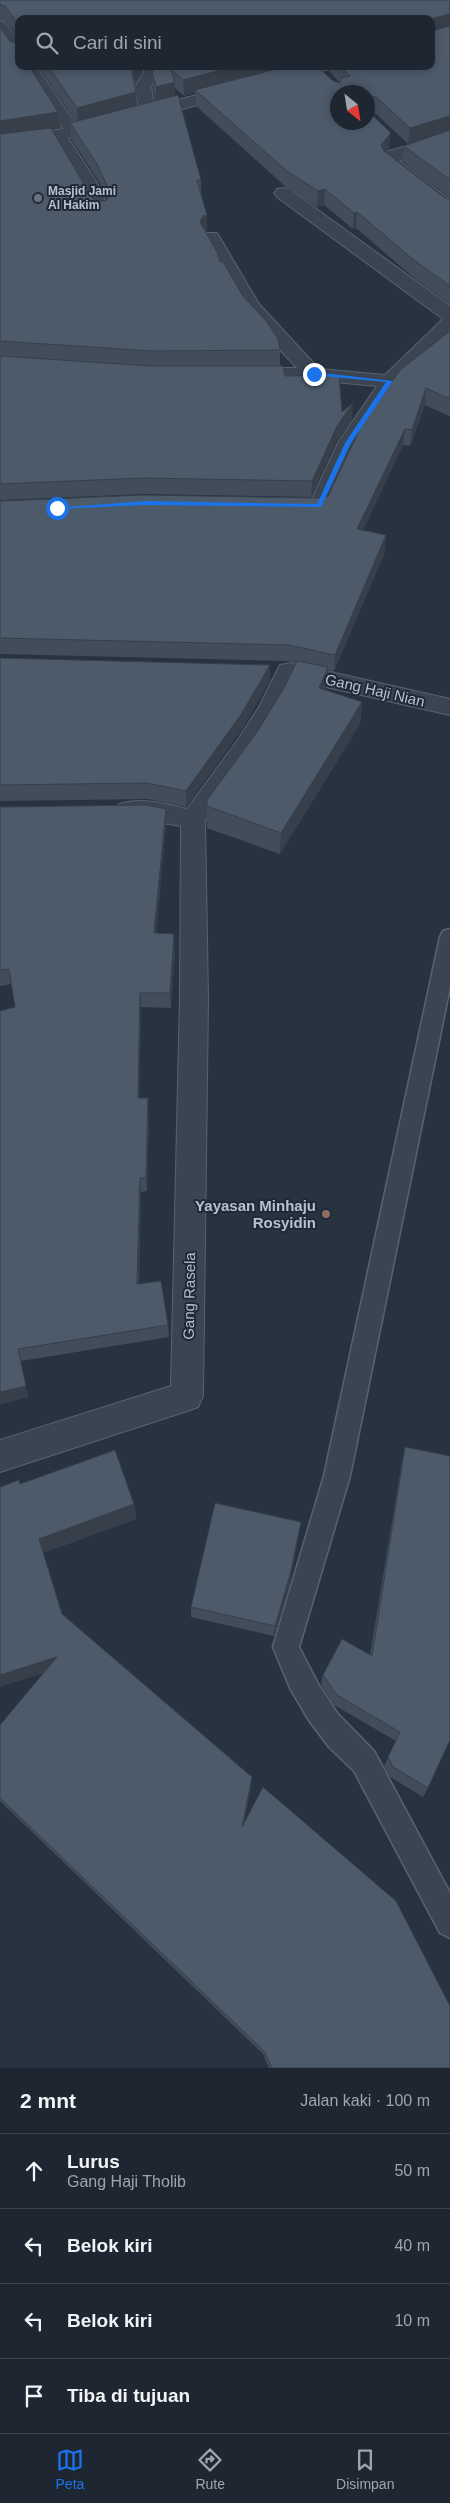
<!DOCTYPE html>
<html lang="id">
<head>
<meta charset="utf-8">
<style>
  body { margin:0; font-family:Helvetica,sans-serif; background:#252e39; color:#f1f3f6 }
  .compass { position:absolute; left:330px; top:85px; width:45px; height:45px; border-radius:50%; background:#1d2631; box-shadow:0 2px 8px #0003; rotate:150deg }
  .stop { position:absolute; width:15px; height:15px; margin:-11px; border:4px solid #1a73e8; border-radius:50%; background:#fff }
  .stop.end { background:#1a73e8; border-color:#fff; box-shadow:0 1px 5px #0008 }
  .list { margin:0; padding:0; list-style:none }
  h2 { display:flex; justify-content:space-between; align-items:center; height:65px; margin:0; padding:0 20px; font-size:21px }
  h2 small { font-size:16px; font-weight:400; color:#a0a5ab }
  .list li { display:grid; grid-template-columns:32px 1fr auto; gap:15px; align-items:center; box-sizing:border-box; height:75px; padding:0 20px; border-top:1px solid #3b434d }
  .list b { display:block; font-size:19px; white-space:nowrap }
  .list p { margin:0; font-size:16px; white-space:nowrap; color:#a0a5ab }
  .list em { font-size:16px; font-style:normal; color:#a0a5ab }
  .icon { flex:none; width:28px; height:28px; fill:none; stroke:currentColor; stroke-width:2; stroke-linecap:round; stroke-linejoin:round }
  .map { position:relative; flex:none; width:450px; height:2068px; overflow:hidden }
  .search { position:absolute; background:#1d2631; box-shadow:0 2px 8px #0003; left:15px; right:15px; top:15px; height:55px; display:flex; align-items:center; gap:12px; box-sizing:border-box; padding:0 18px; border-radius:10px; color:#a0a5ab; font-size:19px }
  .sheet { height:365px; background:#1d2631 }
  nav { display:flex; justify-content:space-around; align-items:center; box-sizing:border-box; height:70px; border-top:1px solid #3b434d; background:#1d2631; font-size:14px; color:#a0a5ab }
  nav a { display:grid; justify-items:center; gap:2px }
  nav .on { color:#1a73e8 }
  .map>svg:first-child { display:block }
</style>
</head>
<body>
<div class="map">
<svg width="450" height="2068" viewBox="0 0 450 2068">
  <rect width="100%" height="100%" fill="#273341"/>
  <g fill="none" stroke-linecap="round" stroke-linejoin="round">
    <g stroke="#59636e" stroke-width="3">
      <path id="service" d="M450,929V987L350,1476L299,1647L318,1684L338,1714L374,1751L450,1893V1938L440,1933L354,1771L329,1747L308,1719L290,1688L273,1647L324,1476L440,937L443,931Z"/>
    </g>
    <g stroke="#59636e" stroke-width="2">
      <path id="minor" d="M0,21L5,23L19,41V58L13,56L0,37Z
        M20,66H36L81,132L79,136L68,138L96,181L110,211L107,215H95L78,181L53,142L0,149V139L63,129Z
        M143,66H159L160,72L151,87L155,106L231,86L239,91L237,94L150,118H138L136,114L139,110L135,87L144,72Z
        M304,66H331L329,69L282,82L274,77L276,74Z
        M450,133V143L399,161L450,200V214L444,213L381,162L386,152Z
        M283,188L289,189L450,306V334L397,385L358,443L330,506L327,511C313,514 297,513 284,510L280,505L284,500L312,499L338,443L377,386L313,380L239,378L236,374L239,370L246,368H297L244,311L202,237L205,233H217L259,304L319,369L385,375L443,319L277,197L274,193L277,189Z
        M291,663L450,699V715L295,680L282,709L255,753L205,821L208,999L203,1396L198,1407L187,1411L0,1472V1440L171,1386L180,999L181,826L119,816L116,810L119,804C142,797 165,804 187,809L237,741L259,707L280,665Z"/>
    </g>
    <use href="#service" fill="#3b4551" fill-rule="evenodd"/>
    <use href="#minor" fill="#3b4551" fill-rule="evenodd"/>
  </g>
  <path fill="#424d5b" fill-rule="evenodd" d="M0,0H450V198L403,162L404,146L408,144L375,113L368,112L389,149L386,153L445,198L450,199V304L413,277L356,228L353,229L324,205L317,207L286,187L196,106L195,92L184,96L175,88V96L201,180V195L207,231H206L220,262L280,350V366L285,376L342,412L352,420L336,442L311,497L145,494L0,500V27L10,41L19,44V40V66L60,128L51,129L94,201H106L107,200L98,180L71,139L70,123L76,122L38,66H143L142,72L135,84L137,106L156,101L153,87L152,72L156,66L333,81L340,83L328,70V66H431V19H19V38L6,22L0,20ZM338,92H368V122Z
    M450,326V415L449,416L425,405L410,446L403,445L363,530L385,552L334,671L327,670L326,690L362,702L360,724L280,854L207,828V800L257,732L284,688L296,663L288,661L0,654V501L320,498L328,496L448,332L449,327Z
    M0,658L270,681L242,729L186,807L148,799L0,801Z
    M0,807L166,825L156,933L175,949L171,1008L141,1007L139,1098L149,1112L147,1191L141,1192L139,1284L168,1325L169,1337L21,1361L28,1397L0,1404L15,1007L12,984L0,986Z
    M405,1447L428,1788L423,1797L389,1776L384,1766L396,1741L334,1705L321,1685L323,1675L370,1655L402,1461Z
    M20,1484L134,1504L136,1519L43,1553L62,1614L251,1786L244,1823L450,2068H269L263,2054L0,1801V1725L42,1674Z
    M301,1522L299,1534L289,1586L274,1636L191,1617V1607Z"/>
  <path fill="#363f4a" d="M450,14V29L431,33V18Z
    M136,66H143L142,72L133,87L132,72Z
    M236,66H296L195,90V92L184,96L183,80Z
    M175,82V98L156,103V87Z
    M136,92L137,108L78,124L77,108Z
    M58,112L60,128L0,137V121Z
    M450,116V132L408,144L410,128Z
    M391,133L389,149L379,161L381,145Z
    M325,189L324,205L317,207L318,191Z
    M357,212L356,228L353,229L354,213Z
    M207,215V231L204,232L200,222L203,216Z
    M426,388L425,405L410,446L412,430Z
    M353,403L352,420L336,442L311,497L312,481L337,426Z
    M405,429L403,445L356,546L357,529Z
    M386,535L385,552L334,671L335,655Z
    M270,665V681L242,729L186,807V791Z
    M328,667L326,690L319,688Z
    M362,702L360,724L280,854L281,833Z
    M166,809V825L155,948L154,933Z
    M174,934L175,949L171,1008L170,993Z
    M140,993L141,1007L139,1113L138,1098Z
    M148,1098L149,1112L147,1191L146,1178Z
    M140,1178L141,1192L138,1297L137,1284Z
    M18,1349L28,1397L0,1404V1392Z
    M134,1504L136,1519L43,1553L39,1539Z
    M301,1522L299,1534L289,1586L274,1636L275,1626Z
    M57,1657L60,1668L0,1687V1675Z
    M252,1777L251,1786L242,1835V1827Z"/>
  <path fill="#4d5a6a" stroke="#363f4a" d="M0,0H450V14L431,19H19V25L5,6L0,5Z
    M450,26V116L410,128L376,97L368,96V101V92H338V122H368V111L391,133L381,145L384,151L445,198L450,199V286L415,261L357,212L354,213L325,189L318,191L287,171L195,90L288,66H317L333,81L340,83L341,78L350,76L340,66H431V27V31Z
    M0,27L10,41L19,44V40V49H17L19,51V66H29L58,112L0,121Z
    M48,66H136L132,72L136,92L77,108Z
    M156,66H236L183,80L171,69L175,82L156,87L152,72Z
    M178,95L201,180H197L207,215L203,216L200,222L217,252L220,262H223L243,296L267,322L278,339L280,350L152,351L0,341V134L51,128L94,201H106L111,194L97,164L70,123Z
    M450,130V180L404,146Z
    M450,331V399L426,388L412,430L405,429L357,529L386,535L335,655L289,645L0,638V501L144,495L320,498L328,496L361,427L400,370Z
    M0,356L152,366H283L285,376L339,375L342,412L353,403L337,426L312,481L144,478L0,484Z
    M0,658L270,665L242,713L186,791L147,783L0,785Z
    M297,661L328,667L319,688L362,702L281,833L207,806V800L257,732L284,688Z
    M147,805L166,809L154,933L174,934L170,993H140L138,1098H148L146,1178H140L137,1284L161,1281L168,1325L18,1349L26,1386L0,1392V1011L15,1007L9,969L0,970V807Z
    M405,1447L450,1456V1740L428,1788L393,1767L388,1757L400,1732L337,1695L323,1675L342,1639L372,1656Z
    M115,1450L134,1504L39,1539L62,1614L252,1777L242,1827L263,1787L396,1901L450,2006V2068H272L264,2051L0,1798V1725L57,1657L0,1675V1487L19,1480L20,1484Z
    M215,1503L301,1522L290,1575L275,1626L191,1607Z"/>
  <path fill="#1a73e8" d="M314,372L393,381L351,443L321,507L145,505L57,509L54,508L145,501L317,504L345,443L386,382L311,375Z"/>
  <circle fill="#6b7280" stroke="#202a37" stroke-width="2" cx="38" cy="198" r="5"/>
  <circle fill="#8d6e63" stroke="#202a37" stroke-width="2" cx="326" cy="1214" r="5"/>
  <g text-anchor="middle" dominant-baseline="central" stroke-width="4" stroke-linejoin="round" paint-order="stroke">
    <g font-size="12" font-weight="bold" fill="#b8c0cb" stroke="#202a37" text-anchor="start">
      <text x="48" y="191">Masjid Jami<tspan x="48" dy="14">Al Hakim</tspan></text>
    </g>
    <g font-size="15" fill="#b8c0cb" stroke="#202a37">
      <text transform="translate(375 690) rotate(13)">Gang Haji Nian</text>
      <text transform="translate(189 1296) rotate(-89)">Gang Rasela</text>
    </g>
    <g font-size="15" font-weight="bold" fill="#b8c0cb" stroke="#202a37" text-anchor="end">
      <text x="316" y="1205">Yayasan Minhaju<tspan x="316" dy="17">Rosyidin</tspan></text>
    </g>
  </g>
</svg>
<svg class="compass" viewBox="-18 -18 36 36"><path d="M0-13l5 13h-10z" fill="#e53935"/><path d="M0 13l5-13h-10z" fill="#a0a5ab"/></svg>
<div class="stop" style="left:57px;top:508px"></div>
<div class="stop end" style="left:314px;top:374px"></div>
<div class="search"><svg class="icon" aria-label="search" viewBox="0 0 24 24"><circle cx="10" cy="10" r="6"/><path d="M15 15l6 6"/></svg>Cari di sini</div>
</div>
<section class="sheet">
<h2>2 mnt<small>Jalan kaki · 100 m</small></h2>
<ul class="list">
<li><svg class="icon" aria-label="ahead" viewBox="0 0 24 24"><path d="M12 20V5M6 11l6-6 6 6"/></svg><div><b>Lurus</b><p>Gang Haji Tholib</p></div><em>50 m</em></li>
<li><svg class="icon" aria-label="left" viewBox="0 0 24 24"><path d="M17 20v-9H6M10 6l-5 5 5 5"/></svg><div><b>Belok kiri</b></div><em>40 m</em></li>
<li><svg class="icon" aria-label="left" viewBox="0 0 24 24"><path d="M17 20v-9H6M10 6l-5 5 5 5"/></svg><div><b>Belok kiri</b></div><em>10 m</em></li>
<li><svg class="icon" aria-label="arrive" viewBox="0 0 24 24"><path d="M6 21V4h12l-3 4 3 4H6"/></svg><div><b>Tiba di tujuan</b></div></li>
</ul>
</section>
<nav>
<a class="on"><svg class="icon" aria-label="map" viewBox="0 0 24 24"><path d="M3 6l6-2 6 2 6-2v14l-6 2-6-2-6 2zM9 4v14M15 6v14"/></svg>Peta</a>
<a><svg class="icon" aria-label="directions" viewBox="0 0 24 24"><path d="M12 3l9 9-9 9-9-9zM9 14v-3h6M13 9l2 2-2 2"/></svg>Rute</a>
<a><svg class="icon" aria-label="saved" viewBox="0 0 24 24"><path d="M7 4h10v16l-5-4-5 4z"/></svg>Disimpan</a>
</nav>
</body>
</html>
